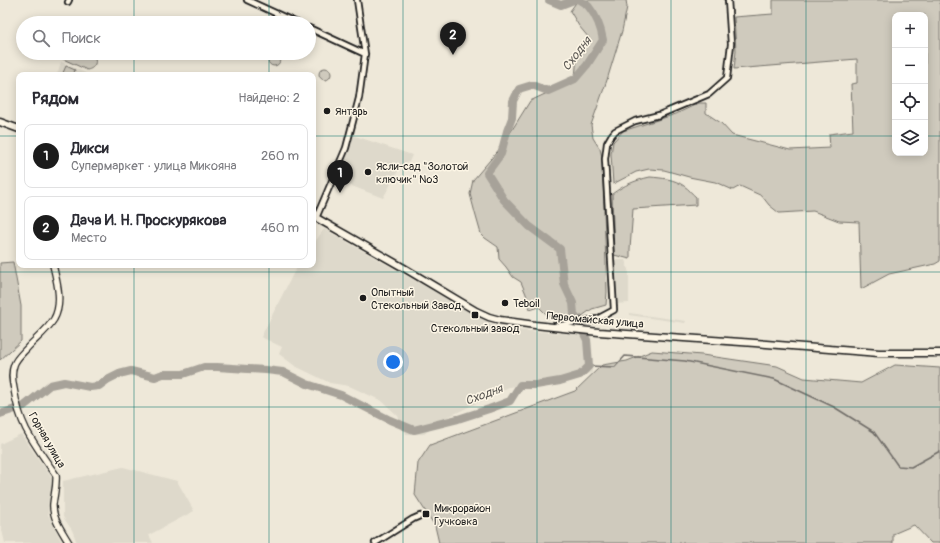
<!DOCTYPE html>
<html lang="ru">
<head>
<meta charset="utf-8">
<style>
  body { margin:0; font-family:Pangolin,sans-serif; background:#f2f2f3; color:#2b2b33 }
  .controls { position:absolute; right:12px; top:12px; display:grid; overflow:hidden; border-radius:8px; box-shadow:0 2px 10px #0003 }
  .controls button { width:36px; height:36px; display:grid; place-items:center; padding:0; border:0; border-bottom:1px solid #e1e1e2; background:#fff; color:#2b2b33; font:20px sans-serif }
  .you { position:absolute; left:393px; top:362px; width:14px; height:14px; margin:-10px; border:3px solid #fff; border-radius:50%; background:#1a73e8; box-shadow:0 0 0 6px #1a73e833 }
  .badge { display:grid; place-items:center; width:26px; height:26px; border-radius:50%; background:#1c1c1c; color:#fff; font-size:13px; font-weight:700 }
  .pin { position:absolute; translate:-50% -33px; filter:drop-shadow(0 1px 2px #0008) }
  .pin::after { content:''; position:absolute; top:21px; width:14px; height:12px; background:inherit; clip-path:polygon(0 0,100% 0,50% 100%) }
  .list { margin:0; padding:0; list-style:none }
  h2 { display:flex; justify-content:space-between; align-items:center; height:52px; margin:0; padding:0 16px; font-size:17px }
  h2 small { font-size:13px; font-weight:400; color:#7c7c81 }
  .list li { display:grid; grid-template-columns:26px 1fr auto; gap:12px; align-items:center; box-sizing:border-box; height:64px; margin:0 8px 8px; padding:0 8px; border:1px solid #e1e1e2; border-radius:8px }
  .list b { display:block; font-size:15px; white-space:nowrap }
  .list p { margin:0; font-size:13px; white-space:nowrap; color:#7c7c81 }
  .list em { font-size:13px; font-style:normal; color:#7c7c81 }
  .icon { flex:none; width:22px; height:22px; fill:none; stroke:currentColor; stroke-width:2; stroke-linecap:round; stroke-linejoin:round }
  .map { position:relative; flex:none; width:940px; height:543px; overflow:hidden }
  .search { position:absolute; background:#fff; box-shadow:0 2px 10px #0003; left:16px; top:16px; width:300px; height:44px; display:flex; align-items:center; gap:10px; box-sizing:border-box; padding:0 14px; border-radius:22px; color:#7c7c81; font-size:15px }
  .panel { position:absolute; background:#fff; box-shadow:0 2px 10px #0003; left:16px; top:72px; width:300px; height:196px; border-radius:8px }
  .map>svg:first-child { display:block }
</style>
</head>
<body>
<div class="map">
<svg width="940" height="543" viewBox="0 0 940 543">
  <rect width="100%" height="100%" fill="#eee8d9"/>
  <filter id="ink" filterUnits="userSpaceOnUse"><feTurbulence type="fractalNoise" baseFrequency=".025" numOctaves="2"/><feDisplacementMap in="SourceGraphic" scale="8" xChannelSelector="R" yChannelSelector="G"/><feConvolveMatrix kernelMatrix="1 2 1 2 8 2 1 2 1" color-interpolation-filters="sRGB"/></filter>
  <g filter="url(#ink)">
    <path fill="#ded9cb" d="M61,62L90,75H57Z
      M352,135L412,155L409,162L402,164L383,198L336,180L350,144Z
      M324,229L500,329L591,335L593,358L592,373L509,387L444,419L424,434H406L398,416L382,401L349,386L330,383L295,366L279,354L282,347L261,337L293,274L299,265H313V245Z
      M614,260H625L629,273V303L616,304Z
      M629,313L686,321L685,323L629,315Z
      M21,434L53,480L48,514L62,543H5L1,526H0V444Z
      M123,467L177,481L194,511L149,535L153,543H77L72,530L63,517V481Z"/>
    <path fill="#cfcabd" stroke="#76736c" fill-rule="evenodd" d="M578,0H626L627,7L622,31L607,80L591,125L593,138L600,149L602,157L607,292L606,305L592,309L582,316L559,320L548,316L539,307L530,310L526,294L521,282L513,277L506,267L499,259L498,247L485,238L481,234L475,213L470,194L473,180L502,146L530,101L575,80L577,53L589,38L579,26L570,11Z
      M773,0H940V261L935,264L889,274L861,289L859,222L839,221L813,211L779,213L769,205L762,196L740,186L733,190L715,182L689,177L664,170L649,169L636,172L613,184L611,154L613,142L623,131L676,114L699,103H706V113L721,123L732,135L790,150L830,148L829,134L853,131L851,84L857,83V59L734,69L736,51L734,17L773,14ZM895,15H925V153H895Z
      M58,53C66,53 100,50 95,64C93,68 91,69 87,70L61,58Z
      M268 60a6 6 0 1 1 12 0a6 6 0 1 1-12 0Z
      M66,66L75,70L73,75H62Z
      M319 74a6 6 0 1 1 12 0a6 6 0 1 1-12 0Z
      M650,177C662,178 675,179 684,186C689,189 692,194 696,197V205L633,209L630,249V259L614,255L612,194C624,185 636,180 650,177Z
      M13,262L21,306V341L0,360V263Z
      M652,351L702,355L777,366L804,378L861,383L895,365L940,368V543H931L914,525L893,534V543H439L435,526L415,495L418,463L430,445L575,391L602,365L627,361Z"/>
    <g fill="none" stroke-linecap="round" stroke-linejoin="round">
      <path stroke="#6f6c67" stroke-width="1.5" d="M589,366L615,367L625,356L685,361L774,379L834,407L874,432L898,466L911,467L940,451"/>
      <path stroke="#a7a299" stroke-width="8" d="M549,0L561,5L574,0
        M0,414L24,406L50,385L64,382L90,387L99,386L107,380L119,374L131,371L155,377L163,374H183L204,367H217L248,369L266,370L283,372L307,384L341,395L390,420L414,430L458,419L489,409L510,401L520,385H536L560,381L580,375L589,366L587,340L574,314L573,303L564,284L560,249L529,226L504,200L487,173L501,154L507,131L512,118L513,101L519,89L532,85L548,91L575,79L587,65L603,40C601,28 597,17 589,7C587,4 582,2 579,0"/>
      <g stroke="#1c1c1c" stroke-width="8">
        <path id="minor" d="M247,0L297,23
          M68,2L69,0
          M309,28L365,54
          M316,218L346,148L359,98L365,54L357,0
          M555,326L597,319L614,310L605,159L607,143L611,136L615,131L635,121L659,115L709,94L727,78L731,44L728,0
          M375,543L413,519L420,516"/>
      </g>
      <g stroke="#1c1c1c" stroke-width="8">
        <path id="tertiary" d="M53,265C57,282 63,303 54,319C48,329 38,337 29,346C24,352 16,358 14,365C11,373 12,380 14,389C16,402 20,417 26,429C35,446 46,461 56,475C57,486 54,494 53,504C52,518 62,531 69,543"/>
      </g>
      <g stroke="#1c1c1c" stroke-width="9">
        <path id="secondary" d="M0,122L19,129
          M313,216L404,268L476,311L489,317L500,320L535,325L599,332L755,343L879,353H940"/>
      </g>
      <use href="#minor" stroke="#fcf5e5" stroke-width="4.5"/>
      <use href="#tertiary" stroke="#fcf5e5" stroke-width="5.5"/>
      <use href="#secondary" stroke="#fcf5e5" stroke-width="6"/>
    </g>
  </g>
  <path fill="none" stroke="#0f766e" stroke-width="1" stroke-opacity="0.55" d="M134,0V23M269,0V23M403,0V543M537,0V543M671,0V543M806,0V543M134,53V75M269,53V75M0,136H19M313,136H895M925,136H940M134,265V543M269,265V543M0,272H940M0,407H940"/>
  <g fill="#1c1c1c" stroke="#fcf5e5" stroke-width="1.5">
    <circle cx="327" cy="111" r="4"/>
    <circle cx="368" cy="172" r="4"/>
    <circle cx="363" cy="298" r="4"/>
    <circle cx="505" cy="303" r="4"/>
    <rect x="471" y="311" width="8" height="8" rx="2"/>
    <rect x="422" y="510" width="8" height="8" rx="2"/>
  </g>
  <g text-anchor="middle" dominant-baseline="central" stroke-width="3" stroke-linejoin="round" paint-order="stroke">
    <g font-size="11" fill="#1c1c1c" stroke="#fcf5e5" text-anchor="start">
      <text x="335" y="111">Янтарь</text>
      <text x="376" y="166">Ясли-сад "Золотой<tspan x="376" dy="13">ключик" №3</tspan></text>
      <text x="371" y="292">Опытный<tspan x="371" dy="13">Стекольный Завод</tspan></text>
      <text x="513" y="303">Teboil</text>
      <text x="475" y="328" text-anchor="middle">Стекольный завод</text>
      <text x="434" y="508">Микрорайон<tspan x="434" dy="13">Гучковка</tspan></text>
    </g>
    <g font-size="11" fill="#1c1c1c" stroke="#fcf5e5">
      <text transform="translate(595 320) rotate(5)">Первомайская улица</text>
      <text transform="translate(47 440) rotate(60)">Горная улица</text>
    </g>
    <g font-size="12" font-style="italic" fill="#5b5854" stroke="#fcf5e5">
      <text transform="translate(577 54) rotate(-52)">Сходня</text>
      <text transform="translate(484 395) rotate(-20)">Сходня</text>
    </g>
  </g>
</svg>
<div class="controls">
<button>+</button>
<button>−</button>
<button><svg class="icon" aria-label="locate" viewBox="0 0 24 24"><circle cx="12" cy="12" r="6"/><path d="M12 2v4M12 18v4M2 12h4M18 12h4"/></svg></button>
<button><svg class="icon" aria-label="layers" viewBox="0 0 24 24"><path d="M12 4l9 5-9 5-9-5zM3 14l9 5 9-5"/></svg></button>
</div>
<div class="you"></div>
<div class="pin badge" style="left:340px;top:193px">1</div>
<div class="pin badge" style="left:453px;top:55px">2</div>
<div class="search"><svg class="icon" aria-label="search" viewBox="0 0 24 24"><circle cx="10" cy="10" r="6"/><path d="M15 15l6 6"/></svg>Поиск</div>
<section class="panel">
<h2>Рядом<small>Найдено: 2</small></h2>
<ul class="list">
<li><span class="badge">1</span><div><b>Дикси</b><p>Супермаркет · улица Микояна</p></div><em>260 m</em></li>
<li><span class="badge">2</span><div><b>Дача И. Н. Проскурякова</b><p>Место</p></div><em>460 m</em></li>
</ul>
</section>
</div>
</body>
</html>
